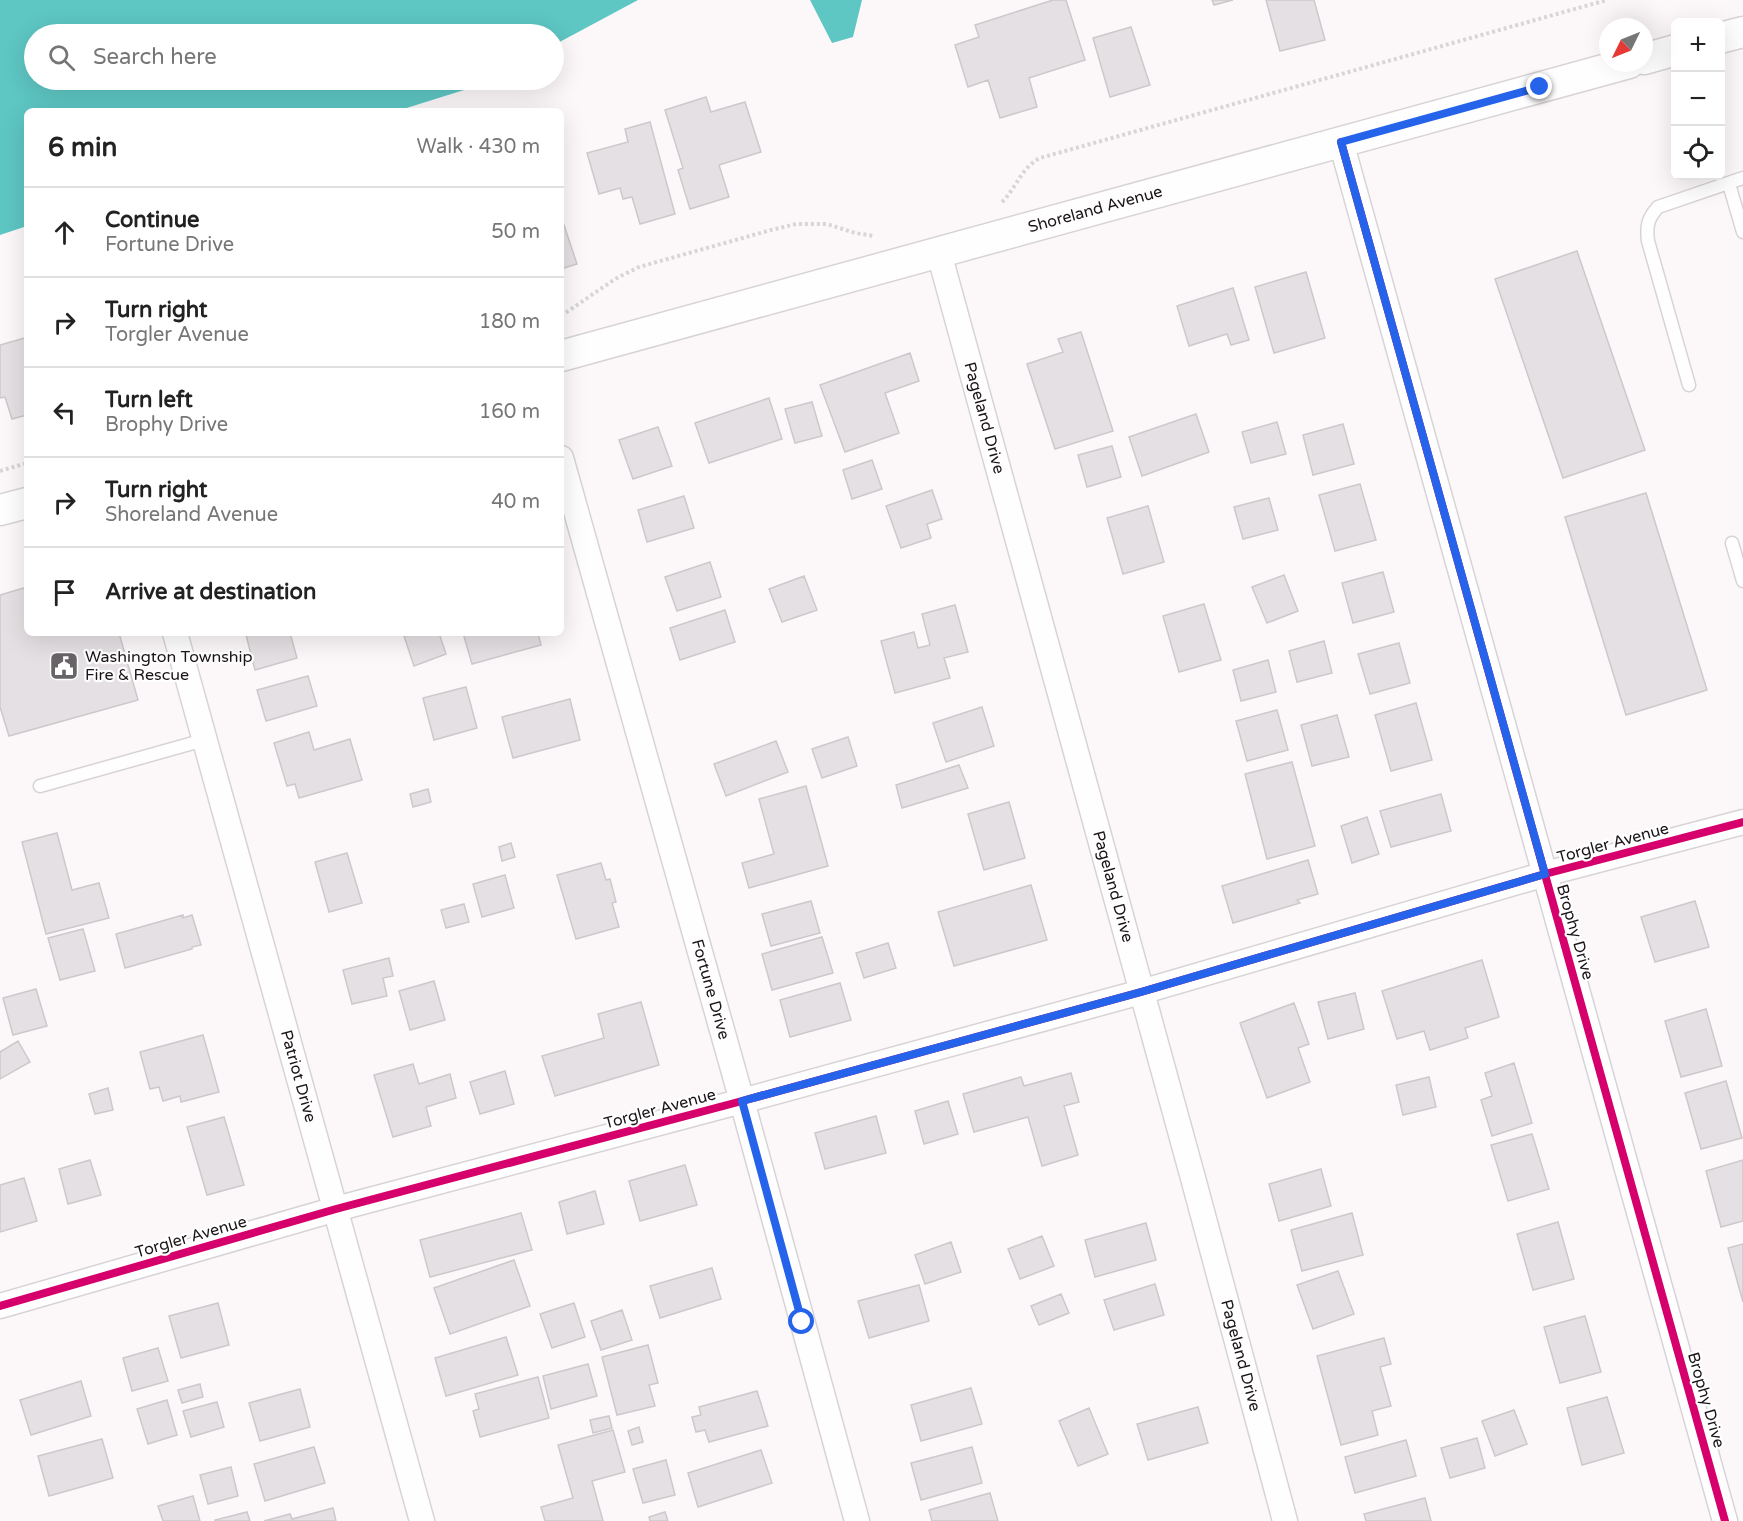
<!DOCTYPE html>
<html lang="en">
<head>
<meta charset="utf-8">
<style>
  body { margin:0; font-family:"Varela Round",sans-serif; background:#f2f2f2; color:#222 }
  .controls { position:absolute; right:18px; top:18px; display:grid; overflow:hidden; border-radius:9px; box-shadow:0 6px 24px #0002 }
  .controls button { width:54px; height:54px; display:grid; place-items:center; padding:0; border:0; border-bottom:2px solid #e0e0e0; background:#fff; color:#222; font:30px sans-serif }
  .compass { position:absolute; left:1599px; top:18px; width:54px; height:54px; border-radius:50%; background:#fff; box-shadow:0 6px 24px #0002; rotate:227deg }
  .stop { position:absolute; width:18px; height:18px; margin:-14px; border:4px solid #2563eb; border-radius:50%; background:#fff }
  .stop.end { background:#2563eb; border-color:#fff; box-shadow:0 2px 6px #0008 }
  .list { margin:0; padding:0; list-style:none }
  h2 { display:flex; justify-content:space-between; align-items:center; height:78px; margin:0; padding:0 24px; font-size:26px }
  h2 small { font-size:20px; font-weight:400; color:#767676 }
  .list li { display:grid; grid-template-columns:39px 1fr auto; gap:18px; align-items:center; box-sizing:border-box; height:90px; padding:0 24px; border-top:2px solid #e0e0e0 }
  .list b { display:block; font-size:22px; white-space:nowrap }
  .list p { margin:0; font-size:20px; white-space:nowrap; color:#767676 }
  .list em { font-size:20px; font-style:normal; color:#767676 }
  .icon { flex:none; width:33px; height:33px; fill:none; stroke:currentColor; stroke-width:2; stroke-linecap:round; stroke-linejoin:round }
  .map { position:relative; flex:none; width:1743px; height:1521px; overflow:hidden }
  .search { position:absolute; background:#fff; box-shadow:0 6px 24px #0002; left:24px; top:24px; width:540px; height:66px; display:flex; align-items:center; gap:15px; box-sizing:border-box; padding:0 21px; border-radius:33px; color:#767676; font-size:22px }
  .panel { position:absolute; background:#fff; box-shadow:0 6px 24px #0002; left:24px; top:108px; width:540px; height:528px; border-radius:9px }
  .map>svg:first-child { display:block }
</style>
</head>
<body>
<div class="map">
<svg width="1743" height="1521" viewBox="0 0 1743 1521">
  <rect width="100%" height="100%" fill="#fcf8fa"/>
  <path fill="#5ec6c3" d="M0,0H638L554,45V34H34V80H490L480,85L397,111H27V226L0,235Z
    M810,0H862L853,37L832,43Z"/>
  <path fill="#e5e0e3" stroke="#cdc8cb" stroke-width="1.5" d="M1053,0H1066L1085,60L1029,78L1037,107L1000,118L988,80L968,87L955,45L979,37L975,25Z
    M1212,0H1233L1214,5Z
    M1266,0H1314L1325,40L1280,51Z
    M1131,27L1150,85L1110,97L1093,38Z
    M706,97L711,112L745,102L761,152L719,165L729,197L690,209L678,170L683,168L665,110Z
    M650,122L675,214L640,224L632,197L623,199L620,188L599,194L587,153L628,142L625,129Z
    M561,216L577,264L561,269Z
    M1577,251L1645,450L1563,478L1495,279Z
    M1306,272L1325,338L1274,353L1255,287Z
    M1233,288L1249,340L1231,345L1227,334L1189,346L1177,306Z
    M1081,332L1113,431L1055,449L1027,364L1063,352L1058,339Z
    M25,338L27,344V415L12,419L5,397L0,398V345Z
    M910,353L919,381L885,393L899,433L845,452L820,385Z
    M769,398L782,439L709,463L695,423Z
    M812,402L822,436L795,443L785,409Z
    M1196,414L1209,452L1142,476L1129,437Z
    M1277,422L1286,454L1251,463L1242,432Z
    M1343,424L1354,464L1313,475L1303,435Z
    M658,427L672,466L633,479L619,440Z
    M1112,446L1121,477L1087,487L1078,455Z
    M872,460L882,489L852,499L843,470Z
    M1360,484L1376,540L1335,551L1319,495Z
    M932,490L942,519L927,524L931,538L901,548L886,506Z
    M1646,493L1707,690L1626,715L1565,517Z
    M684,496L694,528L647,542L638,510Z
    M1269,498L1278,530L1243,539L1234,507Z
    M1148,506L1164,562L1123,574L1107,518Z
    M710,562L721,597L677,611L665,577Z
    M1383,572L1394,612L1353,623L1342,583Z
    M1284,575L1298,611L1267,623L1252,587Z
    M804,576L817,610L782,622L769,589Z
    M27,587V633H119L138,700L9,736L0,707V595Z
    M1204,604L1221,660L1179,672L1163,616Z
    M955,605L968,652L944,658L950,678L895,693L881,641L914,632L918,648L930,645L922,614Z
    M725,610L735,642L680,660L670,628Z
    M255,633H290L297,658L255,670L246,635Z
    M414,633H439L446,654L414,666L404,636Z
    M463,633H538L541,645L472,664Z
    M1324,641L1332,673L1297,682L1289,651Z
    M1399,643L1410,683L1370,694L1358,654Z
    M1268,660L1276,692L1241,701L1233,670Z
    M308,676L317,706L266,721L257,690Z
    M466,687L477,728L434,740L423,698Z
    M570,699L580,740L513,758L502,717Z
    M1416,703L1432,760L1391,771L1375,715Z
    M982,707L994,746L946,762L933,723Z
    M1277,710L1288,750L1247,761L1236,721Z
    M1337,715L1349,757L1312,766L1301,725Z
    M309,732L314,750L350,739L362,780L299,798L295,784L287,786L274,743Z
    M848,737L857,766L822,778L812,749Z
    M776,741L788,772L726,796L714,764Z
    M1292,762L1315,846L1267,859L1245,774Z
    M959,765L968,788L902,808L896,785Z
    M806,786L828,866L749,888L742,863L774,854L759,799Z
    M428,789L431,802L413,807L410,794Z
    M1441,794L1451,831L1391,847L1380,811Z
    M1009,802L1025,858L984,870L968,814Z
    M1367,817L1379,854L1352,863L1341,826Z
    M57,833L72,890L99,883L109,918L46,934L22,842Z
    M511,843L515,857L502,861L499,847Z
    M347,853L362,903L329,912L315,862Z
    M1308,860L1318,894L1297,900L1300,903L1233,923L1222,886Z
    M601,863L606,880L610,879L616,902L612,903L619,927L576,939L557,875Z
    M505,875L514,908L482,917L473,884Z
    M1031,885L1047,940L954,966L938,912Z
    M811,901L820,933L771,946L762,914Z
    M1695,901L1709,947L1655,962L1641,917Z
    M464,904L469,922L446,928L441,910Z
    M183,915V918L192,915L201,945L192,947V949L125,968L116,934Z
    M83,929L95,971L60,980L48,938Z
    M822,937L833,973L772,990L762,954Z
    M888,943L896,968L864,978L856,953Z
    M389,958L393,976L383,978L387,996L352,1004L343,970Z
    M1482,960L1499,1017L1465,1028L1468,1038L1430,1050L1424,1031L1397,1039L1382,991Z
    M434,981L445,1020L410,1030L399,991Z
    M840,983L851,1020L790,1037L780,1000Z
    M36,989L47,1026L13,1035L3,998Z
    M1355,993L1364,1029L1328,1039L1318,1002Z
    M641,1002L659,1065L555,1096L542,1056L604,1038L598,1014Z
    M1294,1003L1309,1044L1298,1048L1310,1082L1267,1098L1240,1023Z
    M1706,1009L1722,1066L1681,1077L1665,1021Z
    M203,1035L219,1092L181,1102L180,1096L163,1101L159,1087L150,1089L140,1052Z
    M18,1041L30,1062L0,1079V1052Z
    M1514,1063L1532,1123L1492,1136L1481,1100L1492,1096L1485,1073Z
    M413,1064L419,1084L450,1074L456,1098L426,1107L431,1126L393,1137L374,1075Z
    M505,1071L514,1104L480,1114L470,1082Z
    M1071,1073L1079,1102L1064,1106L1078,1155L1042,1166L1028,1117L974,1132L963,1094L1021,1077L1024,1086Z
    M1429,1077L1436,1107L1403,1115L1396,1085Z
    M1726,1081L1742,1138L1701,1149L1685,1093Z
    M108,1088L113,1110L95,1114L89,1094Z
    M948,1101L958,1134L924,1144L915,1111Z
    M876,1116L886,1153L825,1169L815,1133Z
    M224,1117L244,1185L207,1195L187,1127Z
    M1532,1134L1549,1189L1508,1201L1491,1145Z
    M90,1160L101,1195L68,1204L59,1169Z
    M1743,1160V1221L1721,1227L1706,1171Z
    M685,1165L697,1205L640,1221L629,1181Z
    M1321,1169L1331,1206L1279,1221L1269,1184Z
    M24,1178L37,1221L0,1232V1185Z
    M595,1191L604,1224L567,1234L559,1202Z
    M521,1213L532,1250L430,1277L420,1240Z
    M1352,1213L1363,1255L1302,1271L1291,1230Z
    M1558,1222L1574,1279L1533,1290L1517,1234Z
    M1146,1223L1156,1260L1095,1277L1085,1240Z
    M1042,1236L1054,1266L1020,1279L1008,1249Z
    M951,1242L961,1272L925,1284L915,1255Z
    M1743,1244V1302L1728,1248Z
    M514,1260L530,1306L450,1334L434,1288Z
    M712,1268L721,1299L660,1318L650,1286Z
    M1338,1271L1354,1314L1313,1329L1297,1285Z
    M1155,1284L1164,1315L1114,1330L1104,1300Z
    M919,1285L929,1321L869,1338L858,1301Z
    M1061,1294L1069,1313L1039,1325L1031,1306Z
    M218,1303L229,1345L181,1358L169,1316Z
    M574,1303L585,1337L552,1348L540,1314Z
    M622,1310L632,1340L601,1350L591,1321Z
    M1585,1316L1601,1372L1560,1383L1544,1327Z
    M506,1337L518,1375L446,1396L435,1358Z
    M1384,1338L1391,1364L1380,1367L1391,1406L1372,1411L1378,1435L1341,1445L1317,1356Z
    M648,1345L658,1383L649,1385L655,1406L617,1415L602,1357Z
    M158,1348L168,1381L132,1391L123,1358Z
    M588,1364L597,1396L551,1409L543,1376Z
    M538,1377L549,1418L480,1437L473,1411L479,1409L475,1394Z
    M81,1381L91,1416L31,1435L20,1400Z
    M200,1384L203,1397L182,1403L178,1390Z
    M971,1388L982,1424L921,1441L911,1405Z
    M300,1389L310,1427L260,1441L249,1403Z
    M757,1391L768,1426L709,1442L705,1430L696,1432L692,1417L701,1415L699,1407Z
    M1607,1397L1624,1453L1582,1465L1567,1408Z
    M167,1400L177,1435L148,1444L137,1409Z
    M217,1402L224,1427L191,1437L183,1411Z
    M1198,1407L1208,1443L1148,1460L1137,1424Z
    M1089,1408L1108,1454L1078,1466L1059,1421Z
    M1514,1410L1527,1444L1495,1456L1482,1421Z
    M609,1416L612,1428L593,1433L590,1420Z
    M639,1427L643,1442L632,1445L628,1431Z
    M613,1430L625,1472L592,1481L603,1521H545L541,1507L573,1498L558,1445Z
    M1477,1438L1485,1468L1450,1478L1441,1448Z
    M102,1439L113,1478L49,1496L38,1456Z
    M1406,1440L1416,1476L1355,1493L1345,1457Z
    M314,1447L325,1483L265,1501L254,1464Z
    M972,1447L982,1483L921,1500L911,1463Z
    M761,1450L772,1483L698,1507L688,1473Z
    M666,1460L675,1495L643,1503L633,1469Z
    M231,1467L238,1496L208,1504L200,1475Z
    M990,1493L998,1521H932L929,1510Z
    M193,1496L200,1521H163L158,1506Z
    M1425,1498L1431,1521H1366L1364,1514Z
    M333,1508L336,1521H264L290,1514L292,1519Z
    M247,1512L250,1521H215V1520Z
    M665,1512L668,1521H650L649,1517Z"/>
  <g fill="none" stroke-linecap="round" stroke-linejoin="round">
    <g stroke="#d8d3d6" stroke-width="15">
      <path id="service" d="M1729,184L1743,232
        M1689,385L1648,241C1646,226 1648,218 1658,207L1743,178
        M1732,543L1743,581
        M40,786L204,740"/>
    </g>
    <g stroke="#d8d3d6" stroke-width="27">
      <g id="minor">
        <path d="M1341,142L1725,1521"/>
        <path id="s1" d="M939,253L1193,1178L1285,1521"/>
        <path id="s2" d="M561,458L742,1101L857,1521"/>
        <path id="s3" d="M175,633L422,1521"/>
        <path d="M0,1306L336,1209L742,1101L1141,992L1545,874L1743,822"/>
      </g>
    </g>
    <g stroke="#d8d3d6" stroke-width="33">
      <g id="tertiary">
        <path d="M1720,38L1743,32"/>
        <path d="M1644,59L1676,50"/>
        <path id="s4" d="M561,356L1629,63"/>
        <path d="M0,510L27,503"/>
      </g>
    </g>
    <path stroke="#d7d6d7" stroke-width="4" stroke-dasharray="3 3" stroke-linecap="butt" d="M1002,202C1017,187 1021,168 1040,158L1607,0
      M561,316L615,279L639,267L771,230L796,224H827L855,233L874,236
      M0,471L27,463"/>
    <use href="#service" stroke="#fffefe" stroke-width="12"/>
    <use href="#minor" stroke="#fffefe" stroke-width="24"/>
    <use href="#tertiary" stroke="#fffefe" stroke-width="30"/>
    <g stroke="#fff" stroke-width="11">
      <path id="cycleway" d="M1341,142L1725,1521
        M0,1306L336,1209L742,1101L1141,992L1545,874L1743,822"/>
    </g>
    <use href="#cycleway" stroke="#d6006c" stroke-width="8"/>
  </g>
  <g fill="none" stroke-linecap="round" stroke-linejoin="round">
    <path stroke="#2563eb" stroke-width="8" d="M802,1322L742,1101L1141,992L1545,874L1341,142L1540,87"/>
  </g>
  <defs>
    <g id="civic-square" transform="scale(1.5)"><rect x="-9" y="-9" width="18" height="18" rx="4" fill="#696467" stroke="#fff"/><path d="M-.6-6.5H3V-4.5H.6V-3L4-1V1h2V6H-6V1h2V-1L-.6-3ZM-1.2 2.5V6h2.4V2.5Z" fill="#fff"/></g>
  </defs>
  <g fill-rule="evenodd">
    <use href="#civic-square" x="64" y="666"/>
  </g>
  <g text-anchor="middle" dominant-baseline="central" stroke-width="4.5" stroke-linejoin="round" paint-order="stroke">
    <g font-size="16" fill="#1a1418" stroke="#fff">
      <text stroke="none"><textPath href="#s4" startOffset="554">Shoreland Avenue</textPath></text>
      <text stroke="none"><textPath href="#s1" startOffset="171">Pageland Drive</textPath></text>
      <text transform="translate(1613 843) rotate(-15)">Torgler Avenue</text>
      <text stroke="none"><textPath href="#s1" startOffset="657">Pageland Drive</textPath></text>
      <text transform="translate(1575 932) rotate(74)">Brophy Drive</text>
      <text stroke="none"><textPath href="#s2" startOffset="552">Fortune Drive</textPath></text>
      <text stroke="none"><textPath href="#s3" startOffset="460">Patriot Drive</textPath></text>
      <text transform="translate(660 1109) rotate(-15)">Torgler Avenue</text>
      <text transform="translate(191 1237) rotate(-16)">Torgler Avenue</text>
      <text stroke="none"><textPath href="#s1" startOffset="1143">Pageland Drive</textPath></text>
      <text transform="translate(1706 1400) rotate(74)">Brophy Drive</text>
    </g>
    <g font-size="16" fill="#1a1418" stroke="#fff" text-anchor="start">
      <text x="85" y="657">Washington Township<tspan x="85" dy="18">Fire &amp; Rescue</tspan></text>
    </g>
  </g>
</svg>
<div class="controls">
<button>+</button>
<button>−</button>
<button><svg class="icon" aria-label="locate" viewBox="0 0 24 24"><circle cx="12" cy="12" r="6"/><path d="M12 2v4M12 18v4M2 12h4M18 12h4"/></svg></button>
</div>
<svg class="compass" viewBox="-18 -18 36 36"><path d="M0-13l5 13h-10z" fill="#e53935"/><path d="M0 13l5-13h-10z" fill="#767676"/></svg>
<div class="stop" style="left:802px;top:1322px"></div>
<div class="stop end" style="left:1540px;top:87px"></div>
<div class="search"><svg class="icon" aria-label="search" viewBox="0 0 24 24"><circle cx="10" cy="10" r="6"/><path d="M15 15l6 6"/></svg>Search here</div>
<section class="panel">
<h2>6 min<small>Walk · 430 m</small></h2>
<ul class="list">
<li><svg class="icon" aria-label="ahead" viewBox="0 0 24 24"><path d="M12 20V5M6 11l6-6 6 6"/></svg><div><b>Continue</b><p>Fortune Drive</p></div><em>50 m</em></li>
<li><svg class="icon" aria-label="right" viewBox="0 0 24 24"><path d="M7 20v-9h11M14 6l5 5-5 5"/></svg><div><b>Turn right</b><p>Torgler Avenue</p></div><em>180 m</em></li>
<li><svg class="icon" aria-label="left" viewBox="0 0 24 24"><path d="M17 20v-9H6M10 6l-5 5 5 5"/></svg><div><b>Turn left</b><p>Brophy Drive</p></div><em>160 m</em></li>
<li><svg class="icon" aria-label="right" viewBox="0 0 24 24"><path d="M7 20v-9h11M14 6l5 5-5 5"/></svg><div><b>Turn right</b><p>Shoreland Avenue</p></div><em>40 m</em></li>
<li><svg class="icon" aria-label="arrive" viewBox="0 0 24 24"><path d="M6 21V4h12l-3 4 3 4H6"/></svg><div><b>Arrive at destination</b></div></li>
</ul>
</section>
</div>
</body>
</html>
